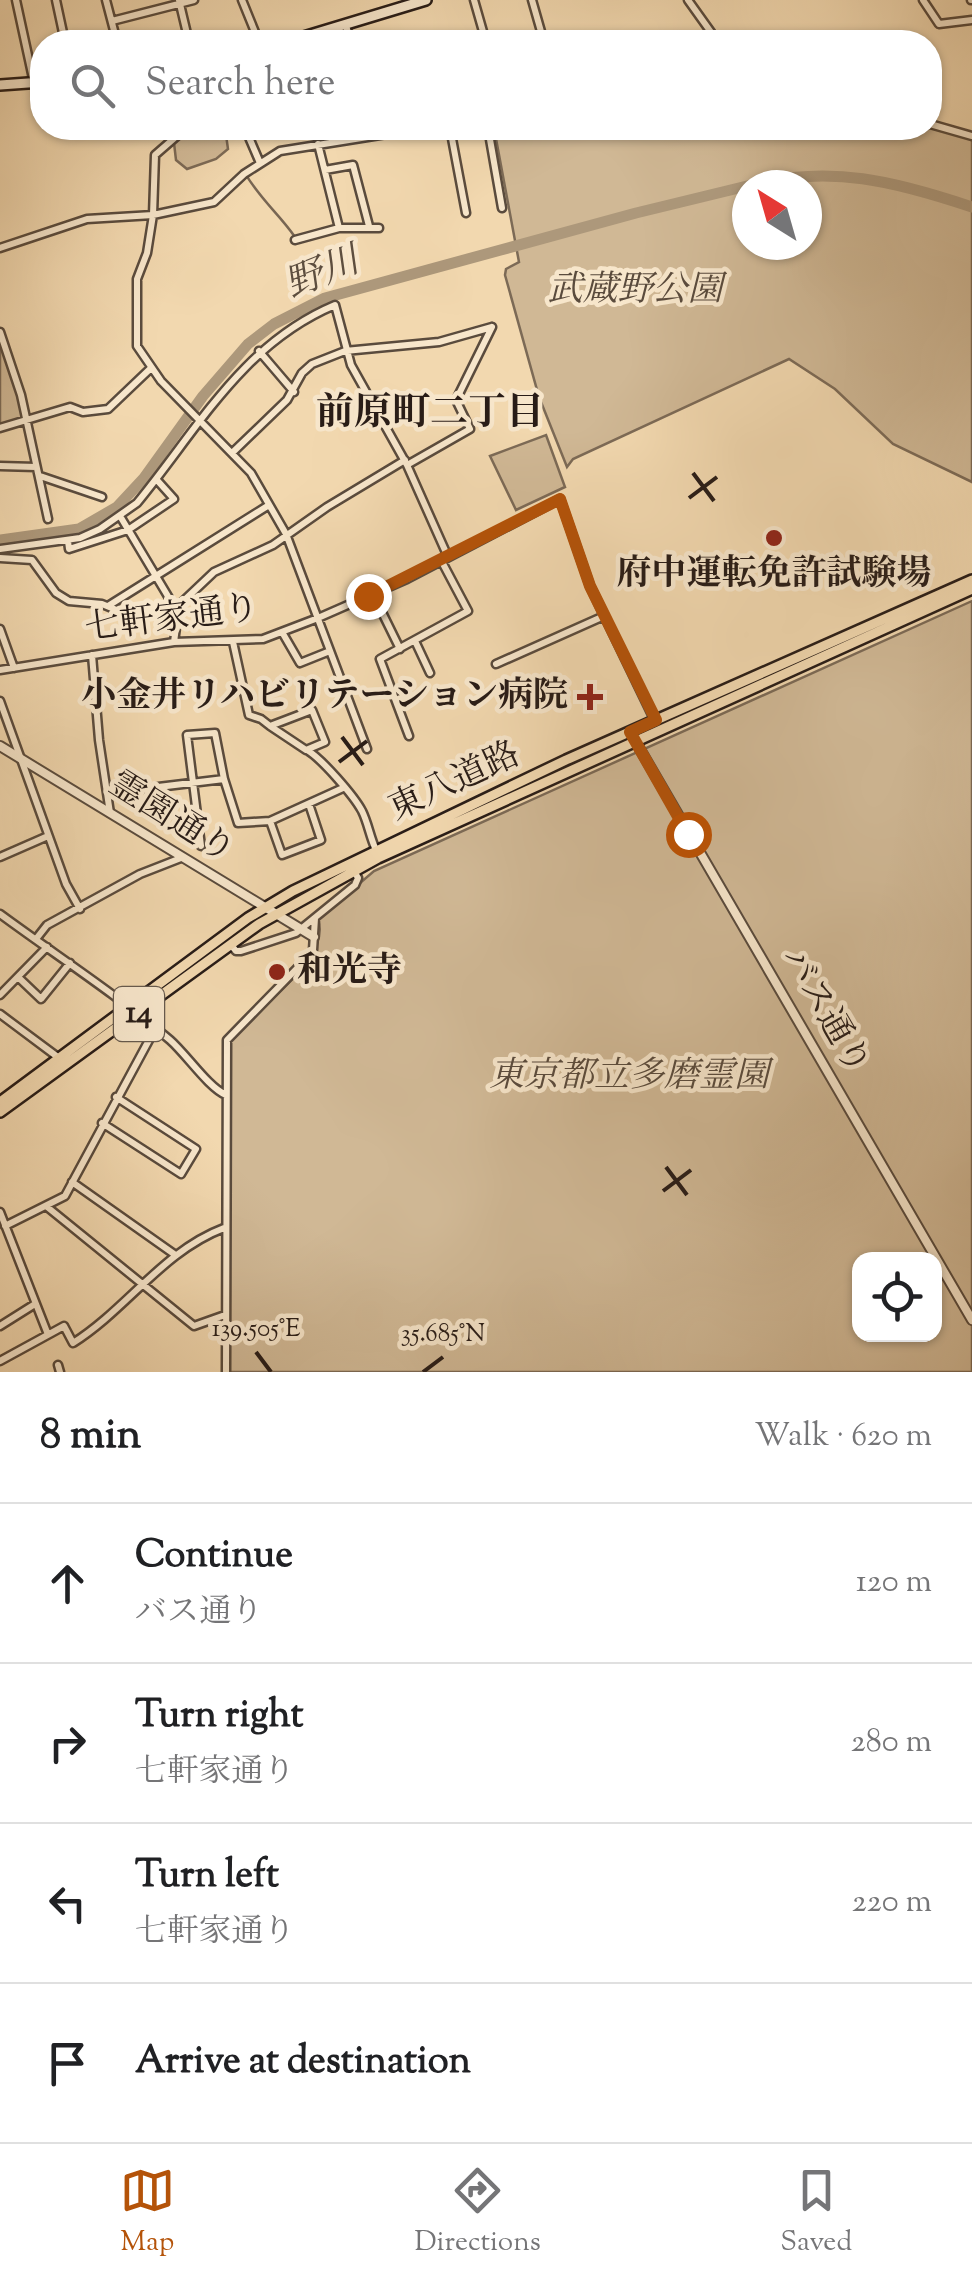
<!DOCTYPE html>
<html lang="en">
<head>
<meta charset="utf-8">
<style>
  body { margin:0; font-family:"Sorts Mill Goudy","Noto Serif JP",serif; background:#f6f6f6; color:#202124 }
  .controls { position:absolute; right:30px; bottom:30px; display:grid; overflow:hidden; border-radius:20px; box-shadow:0 2px 8px #0004 }
  .controls button { width:90px; height:90px; display:grid; place-items:center; padding:0; border:0; border-bottom:2px solid #e0e0e0; background:#fff; color:#202124; font:50px sans-serif }
  .compass { position:absolute; left:732px; top:170px; width:90px; height:90px; border-radius:50%; background:#fff; box-shadow:0 2px 8px #0004; rotate:323deg }
  .stop { position:absolute; width:30px; height:30px; margin:-22px; border:8px solid #b45309; border-radius:50%; background:#fff }
  .stop.end { background:#b45309; border-color:#fff; box-shadow:0 2px 10px #0008 }
  .list { margin:0; padding:0; list-style:none }
  h2 { display:flex; justify-content:space-between; align-items:center; height:130px; margin:0; padding:0 40px; font-size:42px }
  h2 small { font-size:32px; font-weight:400; color:#757577 }
  .list li { display:grid; grid-template-columns:65px 1fr auto; gap:30px; align-items:center; box-sizing:border-box; height:160px; padding:0 40px; border-top:2px solid #e0e0e0 }
  .list b { display:block; font-size:38px; white-space:nowrap }
  .list p { margin:0; font-size:32px; white-space:nowrap; color:#757577 }
  .list em { font-size:32px; font-style:normal; color:#757577 }
  .icon { flex:none; width:55px; height:55px; fill:none; stroke:currentColor; stroke-width:2; stroke-linecap:round; stroke-linejoin:round }
  .map { position:relative; flex:none; width:972px; height:1372px; overflow:hidden }
  .search { position:absolute; background:#fff; box-shadow:0 2px 8px #0004; left:30px; right:30px; top:30px; height:110px; display:flex; align-items:center; gap:25px; box-sizing:border-box; padding:0 35px; border-radius:40px; color:#757577; font-size:38px }
  .sheet { height:770px; background:#fff }
  nav { display:flex; justify-content:space-around; align-items:center; box-sizing:border-box; height:140px; border-top:2px solid #e0e0e0; background:#fff; font-size:28px; color:#757577 }
  nav a { display:grid; justify-items:center; gap:5px }
  nav .on { color:#b45309 }
  .map>svg:first-child { display:block }
</style>
</head>
<body>
<div class="map">
<svg width="972" height="1372" viewBox="0 0 972 1372">
  <rect width="100%" height="100%" fill="#f2d8af"/>
  <filter id="stains"><feTurbulence type="fractalNoise" baseFrequency=".002" numOctaves="4"/><feColorMatrix values="0 0 0 0 .2 0 0 0 0 .09 0 0 0 0 .02 0 0 0 .5 -.17"/></filter>
  <radialGradient id="worn" r=".72"><stop offset=".6" stop-color="#630" stop-opacity="0"/><stop offset="1" stop-color="#630" stop-opacity=".3"/></radialGradient>
  <path fill="#d0b895" stroke="#7c6a56" stroke-width="2.5" fill-rule="evenodd" d="M930,127L972,139V482L893,444L835,389L789,359L573,459L567,467L539,397L505,275L506,269L519,262L494,128ZM747,185H807V245H747Z
    M188,128H225L228,149L216,159L187,169L176,160L174,143Z
    M0,336L24,417L0,426Z
    M546,435L565,487L516,510L490,456Z
    M972,601V1372H229L227,1293L229,1043C251,1009 333,962 318,919L374,871ZM860,1260H934V1334H860Z"/>
  <g fill="none" stroke-linecap="round" stroke-linejoin="round">
    <path stroke="#786653" stroke-width="2.5" d="M245,173C259,198 279,214 295,237"/>
    <path stroke="#ad987b" stroke-width="11" d="M750,185C832,165 894,181 972,207
      M0,540L79,529L117,507L144,478L203,396L248,344L274,324L325,298L636,213L747,186"/>
    <g stroke="#5a4b3d" stroke-width="11">
      <path id="minor" d="M16,0L34,83
        M56,0L65,42
        M106,0L117,42
        M179,0L189,42
        M242,0L259,42
        M474,0L486,42
        M688,0L718,42
        M923,0L939,24L972,20
        M971,0H972
        M112,21L194,0
        M346,26L351,42
        M520,41L542,35L532,0
        M930,124L972,136
        M186,128L155,155L153,215L147,253L137,279V346L161,381L251,473L286,534L367,749
        M245,128L260,163
        M346,128L347,139
        M450,128L466,213
        M488,128L502,208
        M325,170L353,165L369,226
        M339,228H379
        M295,240L339,228L318,144
        M0,248L87,219L153,215L214,202L244,174L280,151L424,128
        M0,332L21,395L48,519
        M259,351L294,392
        M0,428L70,407L83,412L108,409L151,368
        M232,453L287,400L302,373L312,364L345,351L439,342L492,327
        M407,465L470,429L456,400L492,327
        M0,466L36,467
        M40,476L102,497
        M120,516L178,613L174,642
        M68,541L69,549L128,530L174,499L156,479
        M0,549L80,538L100,529L137,503C198,429 242,344 335,305L351,365L407,465L448,557
        M0,558L32,560L56,593L69,601L102,604L131,616L170,611
        M373,594L400,649
        M108,606L269,505
        M175,609L214,572L273,545L327,507L405,460
        M0,629L14,668
        M282,632L300,663L330,651
        M415,641L430,673
        M233,642L249,715L261,719L270,726L312,710L325,742L306,750L270,726
        M92,655L99,740L110,813
        M496,664L604,616
        M0,670L174,642L263,639L318,618L407,579L560,499L590,586L655,721
        M0,701L66,884L80,909
        M409,736L380,659L468,611L441,560
        M307,750C322,759 354,796 362,811C368,823 370,837 376,850
        M109,793L224,779L238,823L270,821L343,788
        M270,821L282,855L321,840L309,804
        M201,846L187,735L215,733L224,779
        M0,857L48,836
        M0,914C57,956 116,994 170,1040C187,1055 208,1087 226,1095
        M36,939L47,925L140,874L181,858
        M231,945L236,951H241L296,933L355,885L358,878L354,871
        M19,978L41,999L70,963
        M0,995L47,947
        M0,1014L59,1058
        M102,1123L181,1174L196,1149L116,1097
        M72,1182L174,1254
        M46,1206L194,1326L225,1315
        M0,1212L47,1332
        M5,1226L65,1196L155,1029
        M0,1326L35,1304
        M0,1361L64,1326L73,1343C127,1309 163,1251 224,1228
        M58,1365L60,1372
        M226,1372L227,1040L309,956L313,950L315,918"/>
    </g>
    <g stroke="#5a4b3d" stroke-width="12">
      <path id="tertiary" d="M630,732L972,1320
        M0,746L314,937"/>
    </g>
    <g stroke="#281c17" stroke-width="14">
      <path id="secondary" d="M287,42L426,0
        M0,85L42,82"/>
    </g>
    <g stroke="#281c17" stroke-width="14">
      <path id="primary" d="M0,1102L248,918L293,891L566,760L972,580
        M0,1112L259,924L378,858L972,589"/>
    </g>
    <use href="#minor" stroke="#f7e6cb" stroke-width="6"/>
    <use href="#tertiary" stroke="#f7e6cb" stroke-width="8"/>
    <use href="#secondary" stroke="#f7e6cb" stroke-width="9"/>
    <use href="#primary" stroke="#f2d8af" stroke-width="9"/>
  </g>
  <g fill="none" stroke-linecap="round" stroke-linejoin="round">
    <path stroke="#b45309" stroke-width="12" d="M368,596L560,499L590,586L656,720L630,732L688,834"/>
  </g>
  <path fill="none" stroke="#281c17" stroke-width="4" d="M693,473L714,501M689,498L717,477M342,737L363,765M339,762L367,741M666,1167L687,1195M663,1191L691,1170M256,1352L271,1372M423,1372L443,1357"/>
  <g fill="#8f2418" stroke="#f7e6cb" stroke-width="4">
    <circle cx="774" cy="538" r="10"/>
    <path d="M585 682h10v10h10v10h-10v10h-10v-10h-10v-10h10z"/>
    <circle cx="277" cy="972" r="10"/>
  </g>
  <g text-anchor="middle" dominant-baseline="central" stroke-width="9" stroke-linejoin="round" paint-order="stroke">
    <rect fill="#f7e6cb" stroke="#66594d" stroke-width="2.5" x="114" y="987" width="50" height="54" rx="8"/>
    <g font-size="32" font-weight="bold" fill="#281c17">
      <text x="139" y="1014">14</text>
    </g>
    <g font-size="35" font-style="italic" fill="#5a4b3d" stroke="#f7e6cb">
      <text x="635" y="291">武蔵野公園</text>
      <text x="629" y="1077">東京都立多磨霊園</text>
    </g>
    <g font-size="35" font-weight="bold" fill="#281c17" stroke="#f7e6cb">
      <text x="774" y="575">府中運転免許試験場</text>
      <text x="568" y="697" text-anchor="end">小金井リハビリテーション病院</text>
      <text x="297" y="972" text-anchor="start">和光寺</text>
    </g>
    <g font-size="35" fill="#281c17" stroke="#f7e6cb">
      <text transform="translate(172 620) rotate(-7)">七軒家通り</text>
      <text transform="translate(455 783) rotate(-25)">東八道路</text>
      <text transform="translate(171 819) rotate(32)">霊園通り</text>
      <text transform="translate(824 1012) rotate(60)">バス通り</text>
    </g>
    <g font-size="38" font-style="italic" fill="#5d4e3f" stroke="#f7e6cb">
      <text transform="translate(323 275) rotate(-22)">野川</text>
    </g>
    <g font-size="38" font-weight="bold" fill="#281c17" stroke="#f7e6cb">
      <text x="430" y="415">前原町二丁目</text>
    </g>
  </g>
  <g font-size="25" text-anchor="middle" fill="#281c17" stroke="#f7e6cb" stroke-width="9" stroke-linejoin="round" paint-order="stroke">
    <text x="256" y="1336">139.505°E</text>
    <text x="443" y="1341">35.685°N</text>
  </g>
  <rect width="100%" height="100%" filter="url(#stains)"/>
  <rect width="100%" height="100%" fill="url(#worn)"/>
</svg>
<div class="controls">
<button><svg class="icon" aria-label="locate" viewBox="0 0 24 24"><circle cx="12" cy="12" r="6"/><path d="M12 2v4M12 18v4M2 12h4M18 12h4"/></svg></button>
</div>
<svg class="compass" viewBox="-18 -18 36 36"><path d="M0-13l5 13h-10z" fill="#e53935"/><path d="M0 13l5-13h-10z" fill="#757577"/></svg>
<div class="stop" style="left:688px;top:834px"></div>
<div class="stop end" style="left:368px;top:596px"></div>
<div class="search"><svg class="icon" aria-label="search" viewBox="0 0 24 24"><circle cx="10" cy="10" r="6"/><path d="M15 15l6 6"/></svg>Search here</div>
</div>
<section class="sheet">
<h2>8 min<small>Walk · 620 m</small></h2>
<ul class="list">
<li><svg class="icon" aria-label="ahead" viewBox="0 0 24 24"><path d="M12 20V5M6 11l6-6 6 6"/></svg><div><b>Continue</b><p>バス通り</p></div><em>120 m</em></li>
<li><svg class="icon" aria-label="right" viewBox="0 0 24 24"><path d="M7 20v-9h11M14 6l5 5-5 5"/></svg><div><b>Turn right</b><p>七軒家通り</p></div><em>280 m</em></li>
<li><svg class="icon" aria-label="left" viewBox="0 0 24 24"><path d="M17 20v-9H6M10 6l-5 5 5 5"/></svg><div><b>Turn left</b><p>七軒家通り</p></div><em>220 m</em></li>
<li><svg class="icon" aria-label="arrive" viewBox="0 0 24 24"><path d="M6 21V4h12l-3 4 3 4H6"/></svg><div><b>Arrive at destination</b></div></li>
</ul>
</section>
<nav>
<a class="on"><svg class="icon" aria-label="map" viewBox="0 0 24 24"><path d="M3 6l6-2 6 2 6-2v14l-6 2-6-2-6 2zM9 4v14M15 6v14"/></svg>Map</a>
<a><svg class="icon" aria-label="directions" viewBox="0 0 24 24"><path d="M12 3l9 9-9 9-9-9zM9 14v-3h6M13 9l2 2-2 2"/></svg>Directions</a>
<a><svg class="icon" aria-label="saved" viewBox="0 0 24 24"><path d="M7 4h10v16l-5-4-5 4z"/></svg>Saved</a>
</nav>
</body>
</html>
